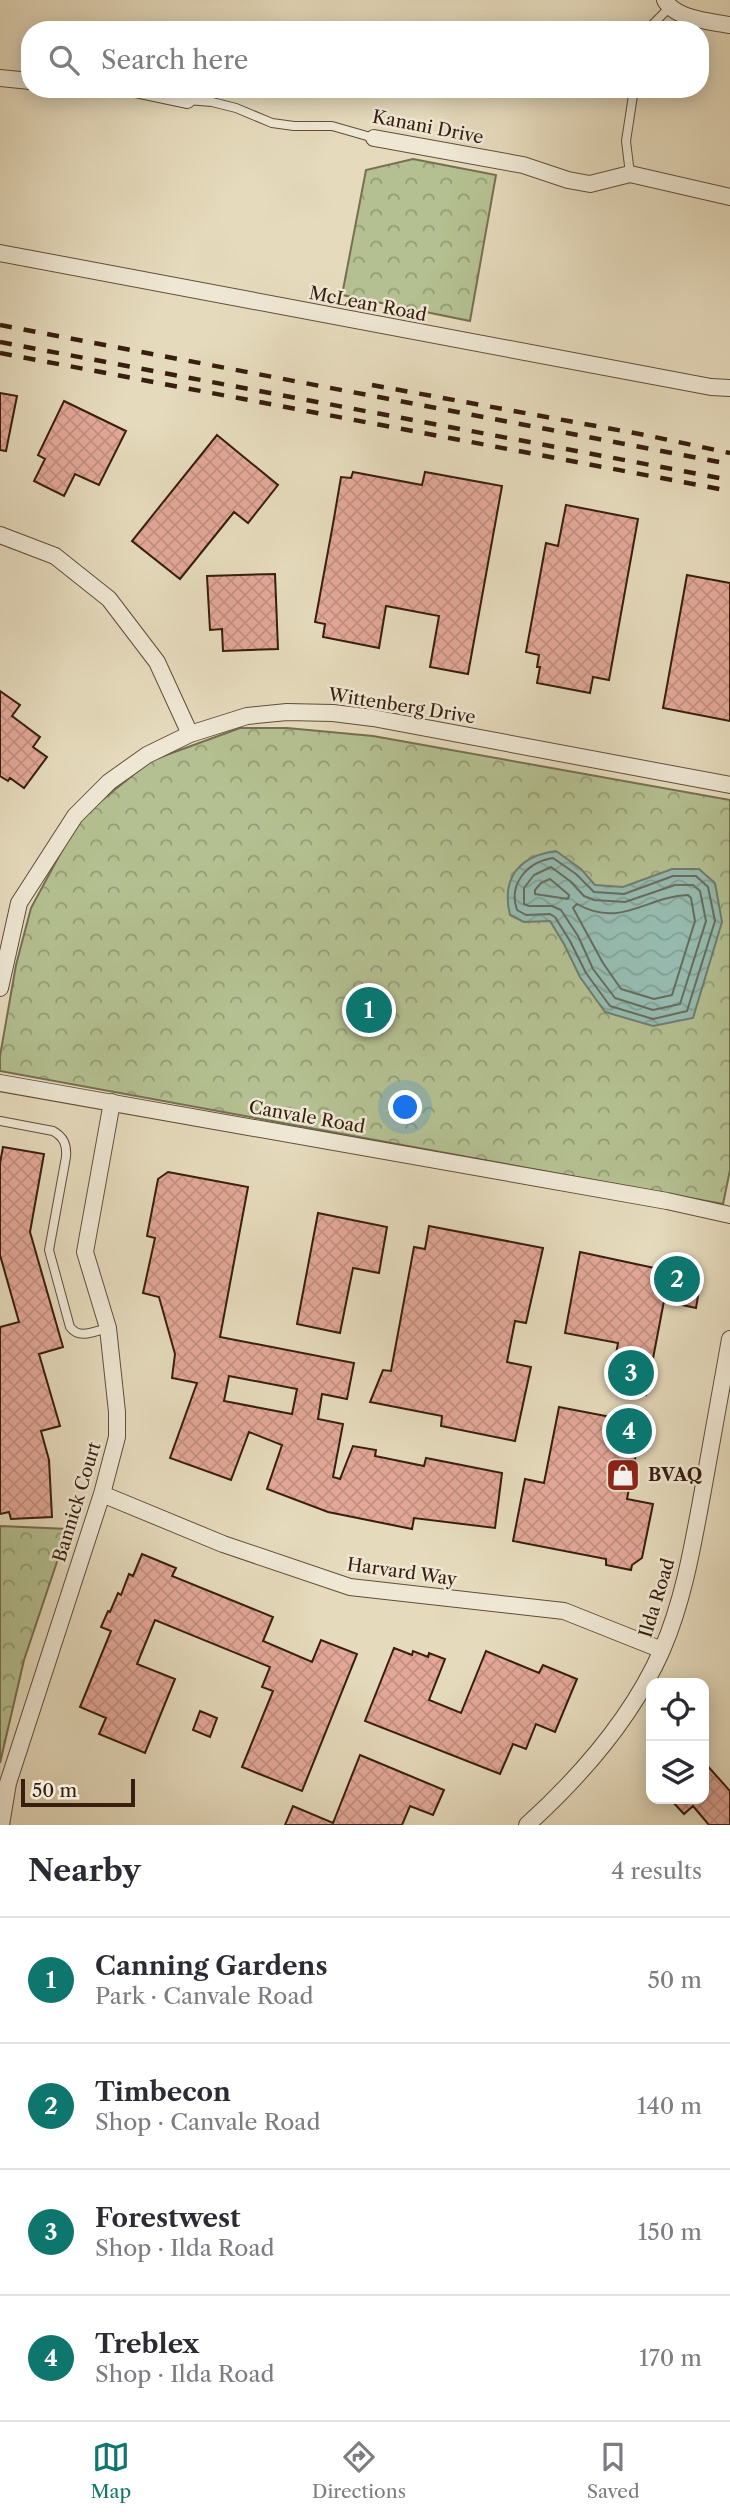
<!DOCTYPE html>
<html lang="en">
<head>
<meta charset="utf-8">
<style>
  body { margin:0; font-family:"Libre Caslon Text",serif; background:#f7f7f7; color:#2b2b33 }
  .controls { position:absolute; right:21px; bottom:21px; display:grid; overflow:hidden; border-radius:14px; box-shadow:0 4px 18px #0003 }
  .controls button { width:63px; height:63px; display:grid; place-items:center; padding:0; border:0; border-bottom:2px solid #e1e1e2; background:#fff; color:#2b2b33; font:35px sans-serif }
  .scale { position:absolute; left:21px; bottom:18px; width:114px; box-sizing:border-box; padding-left:7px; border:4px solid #371e0e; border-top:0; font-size:19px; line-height:24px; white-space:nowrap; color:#371e0e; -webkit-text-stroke:5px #eee7d3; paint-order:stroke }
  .you { position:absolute; left:406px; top:1108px; width:24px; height:24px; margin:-18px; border:5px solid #fff; border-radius:50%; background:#1a73e8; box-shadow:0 0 0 10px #1a73e833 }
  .badge { display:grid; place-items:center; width:46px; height:46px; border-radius:50%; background:#0f766e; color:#fff; font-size:23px; font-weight:700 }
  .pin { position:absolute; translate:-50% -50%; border:4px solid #fff; box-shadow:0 2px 7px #0006 }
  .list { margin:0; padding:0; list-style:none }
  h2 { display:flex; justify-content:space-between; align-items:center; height:91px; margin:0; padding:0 28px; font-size:30px }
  h2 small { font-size:23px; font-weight:400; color:#7c7c81 }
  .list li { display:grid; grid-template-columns:46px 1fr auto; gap:21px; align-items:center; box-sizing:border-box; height:126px; padding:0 28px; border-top:2px solid #e1e1e2 }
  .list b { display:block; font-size:26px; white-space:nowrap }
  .list p { margin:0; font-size:23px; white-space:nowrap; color:#7c7c81 }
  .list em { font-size:23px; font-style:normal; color:#7c7c81 }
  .icon { flex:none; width:38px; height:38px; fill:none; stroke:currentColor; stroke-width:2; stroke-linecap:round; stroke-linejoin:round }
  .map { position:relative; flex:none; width:730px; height:1825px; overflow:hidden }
  .search { position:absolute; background:#fff; box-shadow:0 4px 18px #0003; left:21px; right:21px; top:21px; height:77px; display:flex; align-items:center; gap:18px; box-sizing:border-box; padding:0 24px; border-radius:28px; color:#7c7c81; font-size:26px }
  .sheet { height:595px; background:#fff }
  nav { display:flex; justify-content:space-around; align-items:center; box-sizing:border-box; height:98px; border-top:2px solid #e1e1e2; background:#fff; font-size:19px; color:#7c7c81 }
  nav a { display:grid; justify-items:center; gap:4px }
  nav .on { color:#0f766e }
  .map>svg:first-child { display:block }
</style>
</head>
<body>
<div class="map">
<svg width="730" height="1825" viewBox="0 0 730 1825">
  <defs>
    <pattern id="park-crowns" width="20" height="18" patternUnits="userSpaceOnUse" patternTransform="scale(1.75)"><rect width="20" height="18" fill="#b4c091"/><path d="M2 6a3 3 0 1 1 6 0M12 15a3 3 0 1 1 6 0" fill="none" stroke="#939b75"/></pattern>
    <pattern id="water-waves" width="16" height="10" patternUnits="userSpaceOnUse" patternTransform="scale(1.75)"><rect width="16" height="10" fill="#96bbaf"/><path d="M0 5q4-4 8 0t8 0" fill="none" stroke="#82a095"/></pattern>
    <pattern id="building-cross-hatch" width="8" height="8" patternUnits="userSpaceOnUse" patternTransform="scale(1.75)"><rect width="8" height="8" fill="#e3a898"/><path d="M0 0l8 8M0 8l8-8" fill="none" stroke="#c39082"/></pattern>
  </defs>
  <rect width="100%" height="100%" fill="#e5dabc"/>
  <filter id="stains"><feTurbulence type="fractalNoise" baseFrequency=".00286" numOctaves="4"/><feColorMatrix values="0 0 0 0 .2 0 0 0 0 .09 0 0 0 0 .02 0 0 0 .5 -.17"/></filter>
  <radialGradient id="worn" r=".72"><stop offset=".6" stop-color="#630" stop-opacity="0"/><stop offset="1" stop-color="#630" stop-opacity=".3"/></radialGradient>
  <path fill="url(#park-crowns)" stroke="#766f50" stroke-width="2" d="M413,159L496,175L470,321L342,295L366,170Z
    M240,728H287L373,736L730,800V1170L723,1204L0,1071V1056L16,965L31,908L79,819L150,761Z
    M0,1526L68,1529L24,1660L0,1763Z"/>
  <path fill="url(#water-waves)" stroke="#707c6f" stroke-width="2" d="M556,851L581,869L595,885L623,887L672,869H699L715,883L722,922L693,1018L653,1026L605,1012L580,977L564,944L550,921L524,922L510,915C501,878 519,856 556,851Z"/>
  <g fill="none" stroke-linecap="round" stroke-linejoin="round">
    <path stroke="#666c5e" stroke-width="2" d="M553,858L576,874L594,892L624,894L673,876H696L708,887L715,921L687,1011L653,1019L610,1006L586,973L570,941L555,917L550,914L526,915L517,910C508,884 527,862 553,858Z
      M551,867L570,881L584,896L594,900L625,902L675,885H693L700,891L706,921L680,1004L653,1010L615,998L593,969L578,936L561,910L552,906H529L524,904V888L534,875Z
      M550,879L569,895L568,899L535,894V890L541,883Z
      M688,895L691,898L695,921L672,995L654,999L621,989L603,963L573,908L577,904C621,929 647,896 688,895Z"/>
  </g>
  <path fill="url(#building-cross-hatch)" stroke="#371e0e" stroke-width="2" fill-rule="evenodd" d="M0,393L17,396L6,451L0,450Z
    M64,401L126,431L99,485L75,474L64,496L34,481L45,459L38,455Z
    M217,435L278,485L248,523L234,512L180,579L132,541Z
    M353,472L422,485L425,472L502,486L468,674L430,667L439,616L386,606L379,648L323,637L325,624L315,622L333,524L341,477L351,478Z
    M566,505L638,519L609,680L593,677L590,693L537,683L540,667H537L539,655L526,652L546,543L558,546Z
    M275,574L278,649L223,651L222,629L210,630L207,576Z
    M687,575L730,583V721L663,708Z
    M0,691L20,705L12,716L40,737L33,747L47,757L24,788L10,778L8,781L0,776Z
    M3,1147L44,1154L30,1232L63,1347L39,1354L60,1426L41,1431L49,1460L52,1517L11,1519L9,1512L0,1514V1327L19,1322L0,1255V1163Z
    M168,1172L248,1187L220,1337L354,1363L347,1399L322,1394L318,1419L343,1424L333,1477L340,1479L353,1446L376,1450L375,1456L424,1466L426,1458L502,1473L495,1528L414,1518L412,1529L328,1512L267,1489L282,1445L249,1432L231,1480L170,1458L197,1383L172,1378L175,1354L159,1297L143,1293L155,1238L147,1236L158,1179ZM229,1376L297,1389L292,1414L224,1401Z
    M318,1213L387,1227L379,1273L353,1268L340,1333L297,1324Z
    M429,1226L543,1248L526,1323L515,1321L507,1362L531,1367L515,1441L441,1426L442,1416L370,1402L383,1370L391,1371L414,1247L425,1249Z
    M580,1252L701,1278L696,1308L664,1301L646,1395L610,1388L618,1343L565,1333Z
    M559,1407L642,1423L627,1499L653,1504L642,1558L632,1565L631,1570L606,1565V1559L513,1541L525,1479L544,1483Z
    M142,1554L176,1568L172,1576L273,1617L263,1641L312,1662L321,1640L357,1654L302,1791L242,1767L273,1691L262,1687L270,1667L155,1620L137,1664L175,1679L145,1753L99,1734L106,1718L80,1707L111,1631L101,1627L108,1611L110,1612L118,1593L121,1595L129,1574L133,1576Z
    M394,1648L412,1655L413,1651L428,1657L429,1653L445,1659L429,1700L461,1713L486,1651L539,1673L543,1665L577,1679L555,1732L536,1724L526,1749L513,1744L500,1774L365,1721Z
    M200,1711L217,1718L210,1737L193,1730Z
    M360,1755L444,1790L433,1815L410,1806L402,1825H285L293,1806L333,1823Z
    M704,1762L730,1791V1825H709L693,1806L684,1814L670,1799H704Z"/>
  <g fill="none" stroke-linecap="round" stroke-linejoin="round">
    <g stroke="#624d3a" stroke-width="10">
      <path id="lane" d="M647,30L669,8
        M187,100L212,102L236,108L272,123L294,126H332L374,138
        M630,174L626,141L634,89
        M0,1121L53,1131C64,1137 67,1145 66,1157L49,1250L70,1327C80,1340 94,1331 108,1328"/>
    </g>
    <g stroke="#624d3a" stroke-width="18">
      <path id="street" d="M665,0C675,19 709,21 729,25
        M0,78L30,81
        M135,89L187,100
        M374,138L523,165L568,180L590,184L630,174L730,197
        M0,253L711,387L730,388
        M0,535L55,556L109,599L157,662L190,734
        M0,988L19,903L75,816L109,782L147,755L190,734L247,716L287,712L333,713L373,718L730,785
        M0,1083L667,1201L730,1215
        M102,1494L223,1544L350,1587L564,1611L662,1650
        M1,1825L8,1783L102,1494L117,1437V1412L108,1328L85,1252L112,1102
        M527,1825C581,1776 632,1718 662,1650C684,1599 693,1544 703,1490C712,1440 721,1389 730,1339"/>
    </g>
    <use href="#lane" stroke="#eee7d3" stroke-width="8"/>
    <use href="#street" stroke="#eee7d3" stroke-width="16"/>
    <path stroke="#371e0e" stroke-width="4.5" stroke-dasharray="12 12" stroke-linecap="butt" d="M0,325L730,464
      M0,342L730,480
      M0,353L730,491
      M372,385L645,435L730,453"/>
  </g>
  <defs>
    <g id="shop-square" transform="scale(1.75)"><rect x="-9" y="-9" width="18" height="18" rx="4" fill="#8f2418" stroke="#eee7d3"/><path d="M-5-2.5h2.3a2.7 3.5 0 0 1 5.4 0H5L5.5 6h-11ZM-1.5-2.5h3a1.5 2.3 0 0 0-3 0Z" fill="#fff"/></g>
  </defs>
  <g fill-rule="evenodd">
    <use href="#shop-square" x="623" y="1475"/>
  </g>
  <g text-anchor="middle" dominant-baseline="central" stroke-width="5" stroke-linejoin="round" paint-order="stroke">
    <g font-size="18" fill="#371e0e" stroke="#eee7d3">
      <text transform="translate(428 127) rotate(11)">Kanani Drive</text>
      <text transform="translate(368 304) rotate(11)">McLean Road</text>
      <text transform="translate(402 706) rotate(9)">Wittenberg Drive</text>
      <text transform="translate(307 1117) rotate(10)">Canvale Road</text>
      <text transform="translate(77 1502) rotate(-73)">Bannick Court</text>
      <text transform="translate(402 1572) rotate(8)">Harvard Way</text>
      <text transform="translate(657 1598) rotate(-73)">Ilda Road</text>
    </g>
    <g font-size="18" font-weight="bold" fill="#371e0e" stroke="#eee7d3" text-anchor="start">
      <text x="648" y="1475">BVAQ</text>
    </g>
  </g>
  <rect width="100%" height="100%" filter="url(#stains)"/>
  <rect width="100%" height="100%" fill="url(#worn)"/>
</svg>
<div class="controls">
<button><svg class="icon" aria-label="locate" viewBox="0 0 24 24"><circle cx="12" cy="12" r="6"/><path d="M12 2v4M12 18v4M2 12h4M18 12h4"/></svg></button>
<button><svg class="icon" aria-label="layers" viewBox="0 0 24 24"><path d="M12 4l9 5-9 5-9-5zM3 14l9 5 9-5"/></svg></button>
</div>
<div class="scale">50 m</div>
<div class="you"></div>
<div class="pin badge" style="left:369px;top:1010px">1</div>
<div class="pin badge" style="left:677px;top:1279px">2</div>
<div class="pin badge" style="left:631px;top:1373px">3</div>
<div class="pin badge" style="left:629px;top:1431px">4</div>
<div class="search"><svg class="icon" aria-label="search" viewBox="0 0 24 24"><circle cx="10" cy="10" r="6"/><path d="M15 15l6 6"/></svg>Search here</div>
</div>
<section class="sheet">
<h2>Nearby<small>4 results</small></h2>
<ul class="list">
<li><span class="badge">1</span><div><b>Canning Gardens</b><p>Park · Canvale Road</p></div><em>50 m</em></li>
<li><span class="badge">2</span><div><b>Timbecon</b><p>Shop · Canvale Road</p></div><em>140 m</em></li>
<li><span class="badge">3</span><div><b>Forestwest</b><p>Shop · Ilda Road</p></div><em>150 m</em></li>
<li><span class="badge">4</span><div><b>Treblex</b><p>Shop · Ilda Road</p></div><em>170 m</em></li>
</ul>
</section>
<nav>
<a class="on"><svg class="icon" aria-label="map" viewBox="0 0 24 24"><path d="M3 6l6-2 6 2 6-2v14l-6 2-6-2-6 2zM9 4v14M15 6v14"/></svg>Map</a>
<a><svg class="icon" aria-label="directions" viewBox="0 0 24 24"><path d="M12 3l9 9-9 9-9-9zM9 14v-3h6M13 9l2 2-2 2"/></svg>Directions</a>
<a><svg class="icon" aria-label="saved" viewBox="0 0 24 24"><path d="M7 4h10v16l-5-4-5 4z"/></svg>Saved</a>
</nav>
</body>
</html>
